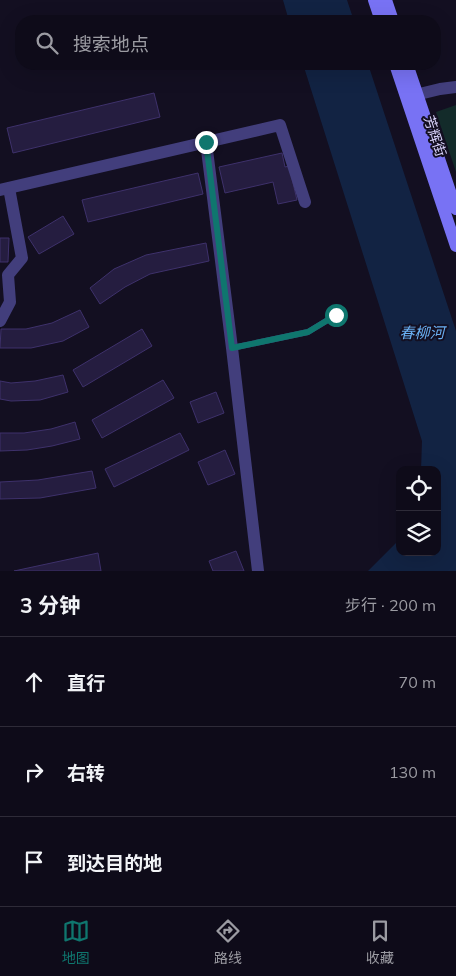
<!DOCTYPE html>
<html lang="zh">
<head>
<meta charset="utf-8">
<style>
  body { margin:0; font-family:Mulish,"Noto Sans SC",sans-serif; background:#171422; color:#f1f3f6 }
  .controls { position:absolute; right:15px; bottom:15px; display:grid; overflow:hidden; border-radius:10px; box-shadow:0 5px 20px #0002 }
  .controls button { width:45px; height:45px; display:grid; place-items:center; padding:0; border:0; border-bottom:1px solid #2e2b38; background:#0e0b19; color:#f1f3f6; font:25px sans-serif }
  .stop { position:absolute; width:15px; height:15px; margin:-11px; border:4px solid #0f766e; border-radius:50%; background:#fff }
  .stop.end { background:#0f766e; border-color:#fff; box-shadow:0 1px 5px #0008 }
  .list { margin:0; padding:0; list-style:none }
  h2 { display:flex; justify-content:space-between; align-items:center; height:65px; margin:0; padding:0 20px; font-size:21px }
  h2 small { font-size:16px; font-weight:400; color:#9b9ba2 }
  .list li { display:grid; grid-template-columns:32px 1fr auto; gap:15px; align-items:center; box-sizing:border-box; height:90px; padding:0 20px; border-top:1px solid #2e2b38 }
  .list b { display:block; font-size:19px; white-space:nowrap }
  .list em { font-size:16px; font-style:normal; color:#9b9ba2 }
  .icon { flex:none; width:28px; height:28px; fill:none; stroke:currentColor; stroke-width:2; stroke-linecap:round; stroke-linejoin:round }
  .map { position:relative; flex:none; width:456px; height:571px; overflow:hidden }
  .search { position:absolute; background:#0e0b19; box-shadow:0 5px 20px #0002; left:15px; right:15px; top:15px; height:55px; display:flex; align-items:center; gap:12px; box-sizing:border-box; padding:0 18px; border-radius:20px; color:#9b9ba2; font-size:19px }
  .sheet { height:335px; background:#0e0b19 }
  nav { display:flex; justify-content:space-around; align-items:center; box-sizing:border-box; height:70px; border-top:1px solid #2e2b38; background:#0e0b19; font-size:14px; color:#9b9ba2 }
  nav a { display:grid; justify-items:center; gap:2px }
  nav .on { color:#0f766e }
  .map>svg:first-child { display:block }
</style>
</head>
<body>
<div class="map">
<svg width="456" height="571" viewBox="0 0 456 571">
  <rect width="100%" height="100%" fill="#130f21"/>
  <path fill="#132b2a" d="M456,105V172L436,112Z"/>
  <path fill="#122343" d="M283,0H347L354,21H289Z
    M303,64H368L456,331V571H368L399,540L400,538V552H437V470H421L422,441Z"/>
  <path fill="#251d40" stroke="#3e316b" d="M154,93L160,117L13,153L7,128Z
    M282,153L285,167L289,166L297,200L278,204L273,182L225,193L219,167Z
    M198,173L203,194L88,222L82,200Z
    M63,216L74,234L39,254L28,237Z
    M0,238H9L8,262H0Z
    M206,243L209,261L150,274L125,287L100,304L90,288L114,269L146,255Z
    M80,310L89,327L63,341L31,348H0L1,329H26L52,323Z
    M142,329L152,346L83,387L73,370Z
    M63,375L68,392L40,400L11,401L0,399V381L11,383L35,381Z
    M163,380L174,398L102,438L92,420Z
    M216,392L224,413L198,423L190,402Z
    M75,422L80,439L52,446L27,450L0,451V433H24L51,429Z
    M180,433L189,450L114,487L105,469Z
    M225,450L235,474L208,485L198,462Z
    M92,471L96,488L40,498L0,499V482L38,480Z
    M236,551L244,571H213L209,561Z
    M98,553L101,571H14Z"/>
  <g fill="none" stroke-linecap="round" stroke-linejoin="round">
    <path stroke="#423e7c" stroke-width="6" d="M232,348L308,332L336,315"/>
    <path stroke="#423e7c" stroke-width="12" d="M407,97L440,89L456,87
      M206,142L232,348L258,571
      M0,190L280,125L305,202
      M0,321L10,302L8,275L22,258L9,188"/>
    <path stroke="#7872f4" stroke-width="12" d="M374,0L381,21
      M386,0L393,21
      M395,64L456,246
      M407,64L456,209"/>
  </g>
  <g fill="none" stroke-linecap="round" stroke-linejoin="round">
    <path stroke="#0f766e" stroke-width="6" d="M206,142L232,348L308,332L336,315"/>
  </g>
  <g text-anchor="middle" dominant-baseline="central" stroke-width="4" stroke-linejoin="round" paint-order="stroke">
    <g font-size="14" fill="#d9d3fb" stroke="#130f21">
      <text transform="translate(435 136) rotate(72)">芳辉街</text>
    </g>
    <g font-size="15" font-style="italic" fill="#6ab0f3" stroke="#130f21">
      <text x="422" y="332">春柳河</text>
    </g>
  </g>
</svg>
<div class="controls">
<button><svg class="icon" aria-label="locate" viewBox="0 0 24 24"><circle cx="12" cy="12" r="6"/><path d="M12 2v4M12 18v4M2 12h4M18 12h4"/></svg></button>
<button><svg class="icon" aria-label="layers" viewBox="0 0 24 24"><path d="M12 4l9 5-9 5-9-5zM3 14l9 5 9-5"/></svg></button>
</div>
<div class="stop" style="left:336px;top:315px"></div>
<div class="stop end" style="left:206px;top:142px"></div>
<div class="search"><svg class="icon" aria-label="search" viewBox="0 0 24 24"><circle cx="10" cy="10" r="6"/><path d="M15 15l6 6"/></svg>搜索地点</div>
</div>
<section class="sheet">
<h2>3 分钟<small>步行 · 200 m</small></h2>
<ul class="list">
<li><svg class="icon" aria-label="ahead" viewBox="0 0 24 24"><path d="M12 20V5M6 11l6-6 6 6"/></svg><div><b>直行</b></div><em>70 m</em></li>
<li><svg class="icon" aria-label="right" viewBox="0 0 24 24"><path d="M7 20v-9h11M14 6l5 5-5 5"/></svg><div><b>右转</b></div><em>130 m</em></li>
<li><svg class="icon" aria-label="arrive" viewBox="0 0 24 24"><path d="M6 21V4h12l-3 4 3 4H6"/></svg><div><b>到达目的地</b></div></li>
</ul>
</section>
<nav>
<a class="on"><svg class="icon" aria-label="map" viewBox="0 0 24 24"><path d="M3 6l6-2 6 2 6-2v14l-6 2-6-2-6 2zM9 4v14M15 6v14"/></svg>地图</a>
<a><svg class="icon" aria-label="directions" viewBox="0 0 24 24"><path d="M12 3l9 9-9 9-9-9zM9 14v-3h6M13 9l2 2-2 2"/></svg>路线</a>
<a><svg class="icon" aria-label="saved" viewBox="0 0 24 24"><path d="M7 4h10v16l-5-4-5 4z"/></svg>收藏</a>
</nav>
</body>
</html>
